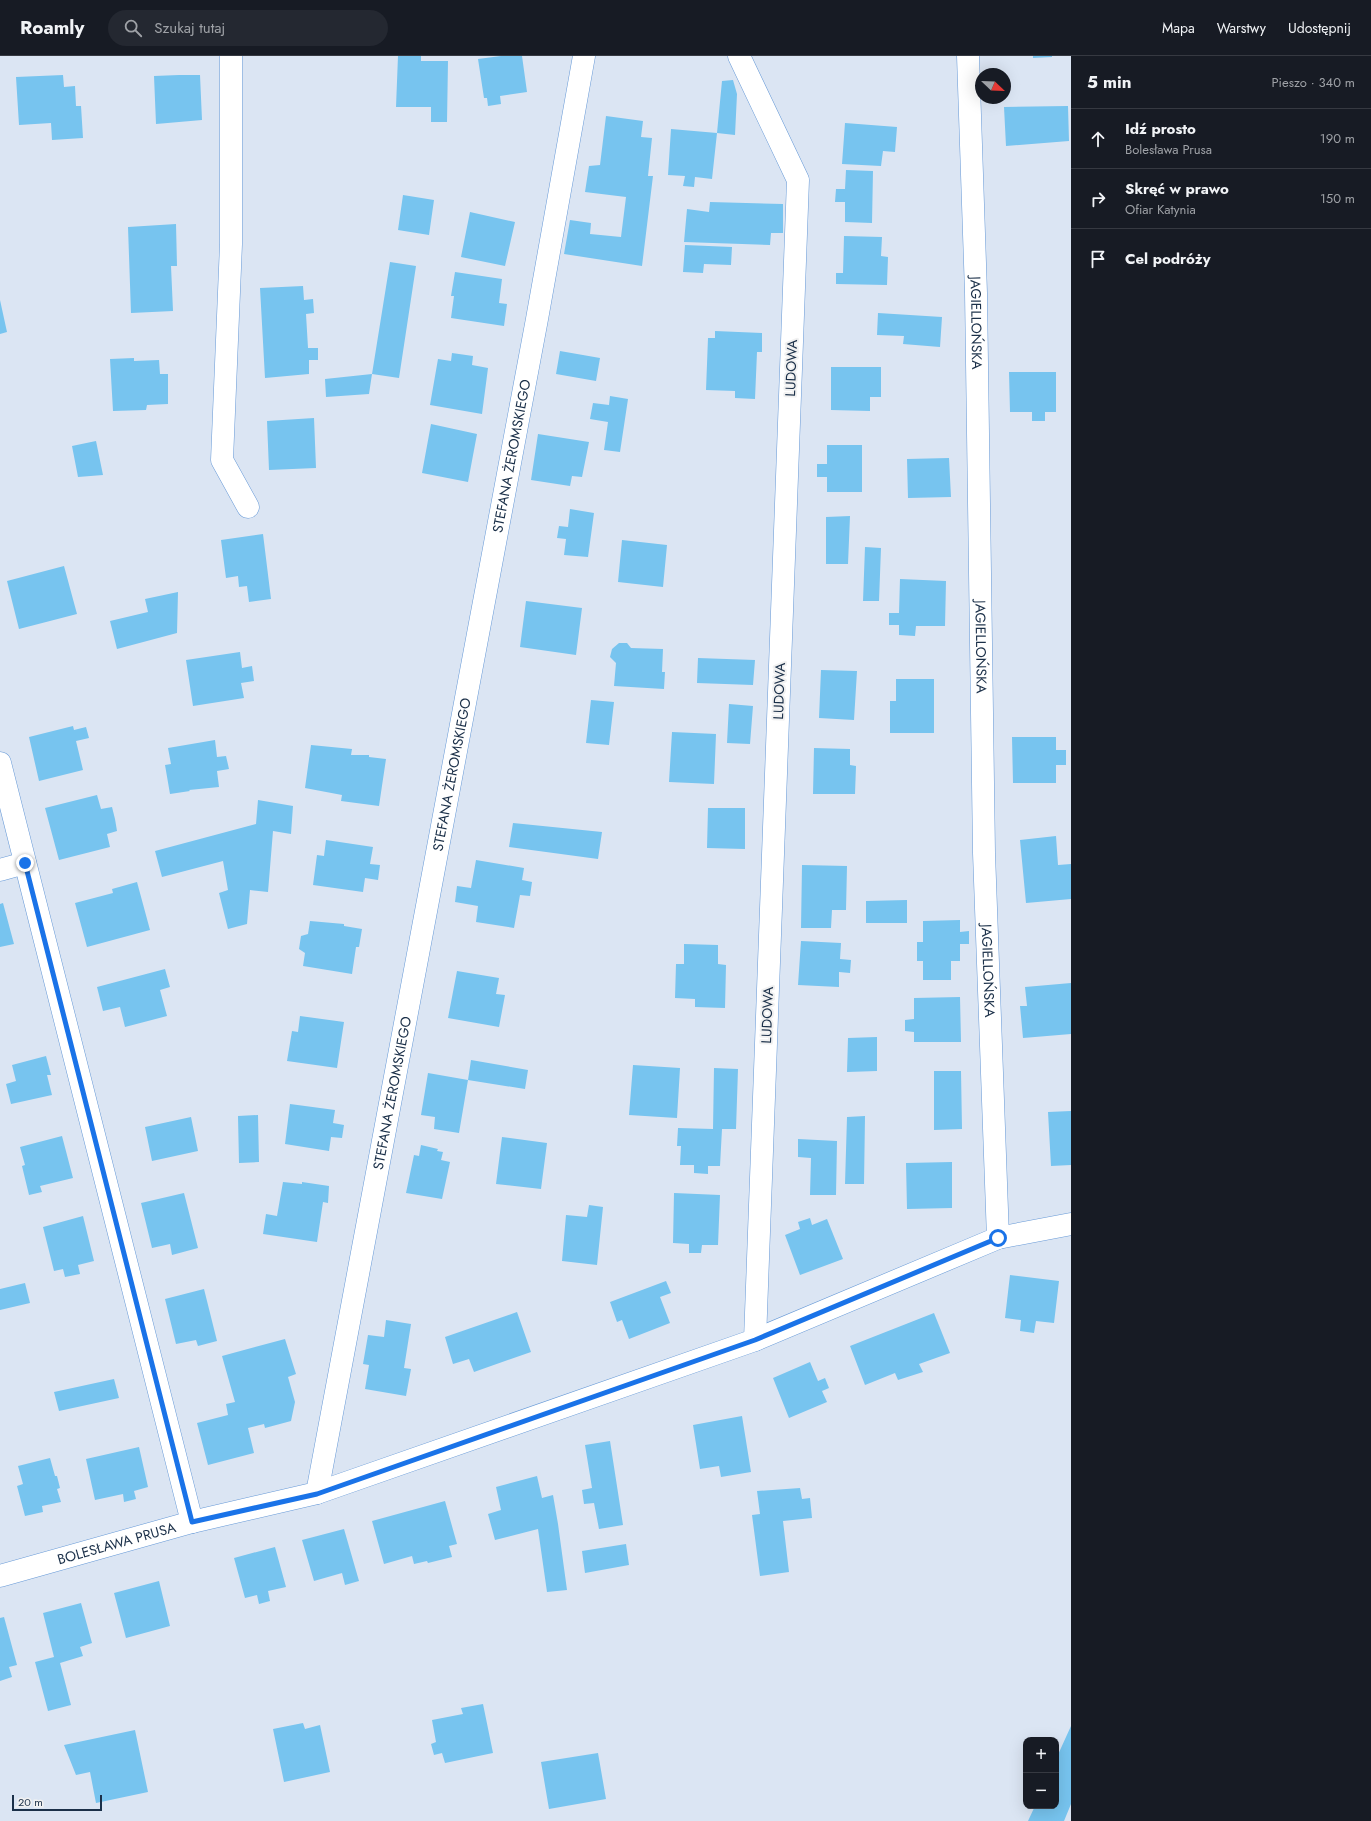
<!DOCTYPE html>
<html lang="pl">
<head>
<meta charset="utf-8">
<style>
  body { margin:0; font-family:Jost,sans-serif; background:#242831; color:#f1f3f6 }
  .controls { position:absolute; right:12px; bottom:12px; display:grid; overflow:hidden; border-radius:8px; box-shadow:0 4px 16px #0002 }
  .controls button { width:36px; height:36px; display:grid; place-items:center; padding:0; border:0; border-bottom:1px solid #363941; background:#171b24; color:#f1f3f6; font:20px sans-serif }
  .compass { position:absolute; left:975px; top:12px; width:36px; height:36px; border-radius:50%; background:#171b24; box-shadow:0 4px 16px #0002; rotate:113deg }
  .scale { position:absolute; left:12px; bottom:10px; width:90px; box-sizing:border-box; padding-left:4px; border:2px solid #1b3049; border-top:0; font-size:11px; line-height:14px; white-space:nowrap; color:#1b3049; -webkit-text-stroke:3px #f1f1f1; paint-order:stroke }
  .stop { position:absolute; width:12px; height:12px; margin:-9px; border:3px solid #1a73e8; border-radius:50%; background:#fff }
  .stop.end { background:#1a73e8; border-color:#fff; box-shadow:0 1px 4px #0008 }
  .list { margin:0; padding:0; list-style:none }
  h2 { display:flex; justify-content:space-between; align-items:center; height:52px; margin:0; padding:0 16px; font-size:17px }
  h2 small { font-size:13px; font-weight:400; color:#9ea1a6 }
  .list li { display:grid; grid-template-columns:26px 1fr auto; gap:12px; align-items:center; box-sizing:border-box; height:60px; padding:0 16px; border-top:1px solid #363941 }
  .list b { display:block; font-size:15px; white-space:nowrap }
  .list p { margin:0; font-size:13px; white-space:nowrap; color:#9ea1a6 }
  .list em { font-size:13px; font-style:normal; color:#9ea1a6 }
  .icon { flex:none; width:22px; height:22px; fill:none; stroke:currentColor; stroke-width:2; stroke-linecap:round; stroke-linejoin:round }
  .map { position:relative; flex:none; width:1071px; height:1765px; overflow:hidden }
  header { display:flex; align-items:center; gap:24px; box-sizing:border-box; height:56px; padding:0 20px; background:#171b24; border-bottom:1px solid #363941 }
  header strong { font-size:19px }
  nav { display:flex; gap:22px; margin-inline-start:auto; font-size:14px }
  .search { width:280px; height:36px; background:#242831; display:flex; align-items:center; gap:10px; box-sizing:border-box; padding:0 14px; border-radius:22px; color:#9ea1a6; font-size:15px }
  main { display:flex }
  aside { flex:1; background:#171b24 }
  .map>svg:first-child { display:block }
</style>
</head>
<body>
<header>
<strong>Roamly</strong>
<div class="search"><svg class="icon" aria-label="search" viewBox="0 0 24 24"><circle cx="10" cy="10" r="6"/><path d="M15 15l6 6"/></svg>Szukaj tutaj</div>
<nav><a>Mapa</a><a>Warstwy</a><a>Udostępnij</a></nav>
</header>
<main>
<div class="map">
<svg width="1071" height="1765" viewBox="0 0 1071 1765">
  <rect width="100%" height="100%" fill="#dbe5f3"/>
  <path fill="#77c4ef" d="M398,0H421V5H448L447,66H431V51H396Z
    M501,0H522L527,36L500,40L501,48L488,50L487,42H484L478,3Z
    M1033,0H1052V1L1033,2Z
    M63,19L64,31L75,30L76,50H81L83,82L52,84L51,67L19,69L16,21Z
    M179,19H200L202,64L156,68L154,20Z
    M733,24L737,38L735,79L717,77L712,123L695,121L694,131L683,130L685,120L668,119L671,73L717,77L722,25Z
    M1068,50L1069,85L1006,90L1004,51Z
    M606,60L643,65L641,81L652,82L648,120H653L642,210L564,198L570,164L591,167L590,178L621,181L626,141L585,136L589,110L600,109Z
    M845,67L897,71L895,96L883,95L881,110L842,108Z
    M846,114L873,115L872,167L845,166V146H835L836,133H845Z
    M403,139L434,144L429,179L398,174Z
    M710,146L783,148V177H771L770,189L684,186L687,153L709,156Z
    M470,156L515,166L505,210L461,201Z
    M176,168L177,210H171L173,255L131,257L128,171Z
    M844,180L882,181L881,200L888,201L887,229L836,228V217H843Z
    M685,189L732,191L731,209L704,208L703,217L683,216Z
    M390,206L416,210L399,322L372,318Z
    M455,216L502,223L499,247L507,248L504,270L451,262L454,240H451Z
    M303,230L304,244L313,243L314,257L306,258L308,292H318V304H309V318L265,322L260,232Z
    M0,244L7,276L0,278Z
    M878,257L942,261L940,291L903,288L904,280L877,279Z
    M715,275L762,277V296H757L755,343L735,342V335L706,334L708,282H715Z
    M560,295L600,302L596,325L556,318Z
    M452,297L473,300L472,309L488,312L482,358L430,349L438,303L451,305Z
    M134,302V305L159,304L160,318H168V348L147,349L146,354L113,355L110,303Z
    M831,311H881V341H870V355L831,354Z
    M1009,316H1056V356H1045V365H1032V356H1010Z
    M372,318L369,338L326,341L325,323Z
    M610,340L628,343L620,396L604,394L608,366L590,363L593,347L609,349Z
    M314,362L316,412L269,414L267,365Z
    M431,368L477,378L468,426L422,417Z
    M538,378L589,386L582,421L572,420L570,430L531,424Z
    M96,385L103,419L78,421L72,390Z
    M827,389H862V436H827V421H817V408H827Z
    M949,402L951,441L908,442L907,403Z
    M570,453L594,457L588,501L564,499L566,483L557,482L559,470L568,471Z
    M850,460L848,508H826V461Z
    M263,478L271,543L249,546L247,530L239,531L238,520L226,522L221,484Z
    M622,484L667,489L663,531L618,526Z
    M865,491L881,492L879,545H863Z
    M64,510L77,558L19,573L7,525Z
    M900,523L946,525L945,570H916L915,580L899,579V569H889V557H899Z
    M178,536L177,577L117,593L110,565L148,556L145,543Z
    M526,545L582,552L576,599L520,591Z
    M619,587H627L631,592L663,593L662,616H665L664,633L614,630L616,607L610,601L612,593Z
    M240,596L242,612L252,610L254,625L241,627L244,642L193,650L186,604Z
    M698,602L755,604L753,629L697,627Z
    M821,614L857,615L854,664L819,662Z
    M896,623H934V677H890V645H896Z
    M591,644L614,646L609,689L586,687Z
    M729,648L753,650L750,688L727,687Z
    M73,670L74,674L86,671L89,682L76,685L83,714L39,725L29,681Z
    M672,676L716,678L714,728L669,726Z
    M1012,681H1056V694H1066V709H1056V727H1013Z
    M215,684L217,701L226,700L229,713L217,715L219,731L189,734L190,735L170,738L165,709L171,708L168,692Z
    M311,689L352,693L351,699H369V701L386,703L379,750L341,745L342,739L305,732Z
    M814,692L850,693V709L856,710L855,738H813Z
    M97,739L101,753L112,751L115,763L117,775L107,778L110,791L59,804L45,752Z
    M258,744L293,750L291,778L273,775L268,836L250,834L247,868L228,873L219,837L228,834L223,805L162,821L155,795L256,768Z
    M708,752H745V793L707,792Z
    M513,767L602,776L598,803L509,791Z
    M1056,780L1058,809L1071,808V843L1026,847L1020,784Z
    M326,784L373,791L370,808L380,809L378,824L365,822L363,836L313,829L317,799L324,800Z
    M476,804L524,812L522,824L532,826L530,840L520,839L514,872L476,866L478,850L455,846L457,830L471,832Z
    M802,809L847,810L846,854H832L831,872H801Z
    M137,826L150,874L87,891L75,847L113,837L112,833Z
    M907,844V867H866V845Z
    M3,847L14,888L0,891V848Z
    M960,864V876L969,875V888H960V905H951V924H923V905H917V886H923V865Z
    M310,865L344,868V870L362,873L359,891H356L352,918L303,910L305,897L299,893L301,880L308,878Z
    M801,885L841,887L840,903L851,904L850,917L839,916V931L798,929Z
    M684,888L718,889V908L726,909L725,952L695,951V943L675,942L676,908H684Z
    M165,913L170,931L160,934L167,960L125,971L120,951L103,955L97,931Z
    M457,915L499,922L496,938L505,939L499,971L448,962Z
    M1071,927V978L1023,982L1020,950H1027L1025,931Z
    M960,941L961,986H914V976L905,975V964L914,963V942Z
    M300,960L344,966L337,1012L287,1005L292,975L298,976Z
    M877,981V1015L847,1016L848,982Z
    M46,1000L51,1019H47L52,1039L11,1048L6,1028L16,1025L12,1009Z
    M471,1004L528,1014L525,1033L468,1024L459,1077L434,1073L435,1061L421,1059L428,1017L468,1024Z
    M633,1009L680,1012L677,1062L629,1059Z
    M714,1012L738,1013L736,1073H722L720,1110H708V1118L694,1117V1109H680L681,1090H677L678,1072L713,1073Z
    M934,1015H961L962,1073L934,1074Z
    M290,1048L335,1054L333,1067L344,1069L342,1082L331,1081L329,1095L285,1088Z
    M1071,1055V1109L1051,1110L1048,1056Z
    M258,1059L259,1106L239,1107L238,1060Z
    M865,1060L864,1128H845L847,1061Z
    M191,1061L198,1095L152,1105L145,1071Z
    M62,1080L73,1122L40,1130L42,1136L29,1139L22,1110L25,1109L20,1091Z
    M502,1081L547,1087L541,1133L496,1128Z
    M798,1083L837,1085L836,1139H810L811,1102L798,1101Z
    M421,1089L438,1093L437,1095L443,1096L441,1104L450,1106L442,1143L406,1137L414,1099L419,1100Z
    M952,1106V1152L907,1153L906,1107Z
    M283,1126L302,1128V1126L329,1130L328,1147L323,1146L317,1186L263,1178L266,1158L277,1160Z
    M184,1137L198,1192L172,1199L170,1188L152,1192L141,1147Z
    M674,1137L720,1139L718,1189H702L701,1197H689V1188L673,1187Z
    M589,1149L603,1151L597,1209L562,1205L566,1159L587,1161Z
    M83,1160L94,1205L78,1209L80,1218L65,1221L63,1213L54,1215L43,1171Z
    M810,1162L812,1169L827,1163L843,1203L800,1219L785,1179L800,1173L798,1166Z
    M1010,1219L1059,1225L1054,1267L1036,1265L1034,1277L1020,1275L1021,1264L1005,1262Z
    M666,1225L671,1237L660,1241L670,1267L629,1283L622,1264L617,1266L610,1246Z
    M25,1227L30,1247L0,1254V1233Z
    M204,1233L217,1285L198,1290L196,1284L176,1288L165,1243Z
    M517,1256L531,1296L474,1316L469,1303L453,1308L445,1281Z
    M934,1257L950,1297L919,1308L923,1316L898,1324L895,1317L865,1329L850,1290Z
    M386,1264L411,1268L404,1312L411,1313L406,1340L365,1333L369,1309L363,1308L368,1279L384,1281Z
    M285,1283L296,1318L288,1321L295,1346L291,1365L265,1372L264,1368L248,1372L254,1397L208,1409L197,1367L228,1359L226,1348L235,1346L222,1300Z
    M810,1306L818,1325L825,1322L829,1332L822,1335L827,1346L789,1362L773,1322Z
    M114,1323L119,1342L59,1355L54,1336Z
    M742,1360L751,1416L721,1421L719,1410L700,1413L693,1369Z
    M610,1385L623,1469L599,1473L594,1447L584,1448L582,1434L592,1432L585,1389Z
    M139,1391L148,1431L134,1435L136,1443L124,1446L123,1438L95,1444L86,1403Z
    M50,1402L55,1420H57L60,1432L57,1433L61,1446L42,1450L43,1456L25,1460L17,1430L23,1428L18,1410Z
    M537,1420L542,1442L553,1439L558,1468L567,1534L547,1536L538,1473L495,1484L488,1458L501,1454L496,1431Z
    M800,1432L802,1443L810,1442L812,1462L783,1465L789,1516L760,1520L752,1459L760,1458L757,1435Z
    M445,1445L457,1488L449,1490L452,1501L428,1507L427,1505L414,1508L412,1500L384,1508L372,1465Z
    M344,1473L359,1525L345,1529L342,1517L314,1525L302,1484Z
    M626,1488L629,1509L585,1517L582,1495Z
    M275,1491L286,1531L268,1535L270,1545L259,1548L257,1539L245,1542L234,1502Z
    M159,1525L170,1570L126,1582L114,1537Z
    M81,1547L92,1587L80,1591L83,1600L60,1607L71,1649L48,1655L35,1606L54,1601L43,1557Z
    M4,1561L17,1609L9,1611L12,1621L0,1625V1562Z
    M483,1648L493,1697L445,1707L442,1697L434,1699L431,1688L436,1686L432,1664L463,1658L461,1652Z
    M303,1667L305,1673L320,1669L330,1716L284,1726L273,1673Z
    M1071,1670V1748L1064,1765H1028L1035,1750H1056V1703Z
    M135,1674L148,1736L96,1747L90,1716L76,1719L64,1689Z
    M598,1697L606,1743L549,1753L541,1706Z"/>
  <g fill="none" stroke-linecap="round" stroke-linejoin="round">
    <g stroke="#6699d7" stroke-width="23">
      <g id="street">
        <path d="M231,0V188L222,404L248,451"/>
        <path d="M739,0L798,124L755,1284"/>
        <path id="s1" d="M968,0L976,237L984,797L998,1182"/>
        <path d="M0,707L192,1466"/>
        <path d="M0,814L25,807"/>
        <path id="s2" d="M317,1437L537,263L584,0"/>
        <path id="s3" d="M0,1520L192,1466L317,1437L755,1284L998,1182L1071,1168"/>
      </g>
    </g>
    <use href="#street" stroke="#fff" stroke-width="22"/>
  </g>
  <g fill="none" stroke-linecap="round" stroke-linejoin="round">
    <path stroke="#1a73e8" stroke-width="5" d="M25,807L192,1466L317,1438L755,1284L998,1182"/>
  </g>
  <g text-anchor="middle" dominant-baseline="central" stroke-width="4" stroke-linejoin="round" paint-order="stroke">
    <g font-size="14" fill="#1b3049" stroke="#f1f1f1">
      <text stroke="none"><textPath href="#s1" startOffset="267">JAGIELLOŃSKA</textPath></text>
      <text transform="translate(791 312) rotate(-88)">LUDOWA</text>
      <text stroke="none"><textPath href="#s2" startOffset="1055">STEFANA ŻEROMSKIEGO</textPath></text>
      <text stroke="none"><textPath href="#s1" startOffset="591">JAGIELLOŃSKA</textPath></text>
      <text transform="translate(779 635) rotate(-88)">LUDOWA</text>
      <text stroke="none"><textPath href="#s2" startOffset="731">STEFANA ŻEROMSKIEGO</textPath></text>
      <text stroke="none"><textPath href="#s1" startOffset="915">JAGIELLOŃSKA</textPath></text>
      <text transform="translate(767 959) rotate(-88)">LUDOWA</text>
      <text stroke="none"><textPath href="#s2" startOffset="407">STEFANA ŻEROMSKIEGO</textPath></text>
      <text stroke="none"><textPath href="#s3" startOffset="121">BOLESŁAWA PRUSA</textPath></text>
    </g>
  </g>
</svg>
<div class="controls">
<button>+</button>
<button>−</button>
</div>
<svg class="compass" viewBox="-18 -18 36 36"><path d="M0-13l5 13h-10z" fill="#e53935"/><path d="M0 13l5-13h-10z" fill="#9ea1a6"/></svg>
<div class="scale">20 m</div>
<div class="stop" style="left:998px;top:1182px"></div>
<div class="stop end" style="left:25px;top:807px"></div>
</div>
<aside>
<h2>5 min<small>Pieszo · 340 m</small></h2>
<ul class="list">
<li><svg class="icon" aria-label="ahead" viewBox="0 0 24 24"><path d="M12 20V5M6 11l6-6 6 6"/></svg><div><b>Idź prosto</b><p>Bolesława Prusa</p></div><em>190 m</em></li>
<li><svg class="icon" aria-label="right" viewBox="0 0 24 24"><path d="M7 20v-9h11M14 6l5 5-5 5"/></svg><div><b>Skręć w prawo</b><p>Ofiar Katynia</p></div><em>150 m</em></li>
<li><svg class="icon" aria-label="arrive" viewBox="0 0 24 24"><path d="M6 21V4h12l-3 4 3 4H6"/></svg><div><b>Cel podróży</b></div></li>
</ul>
</aside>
</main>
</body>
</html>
